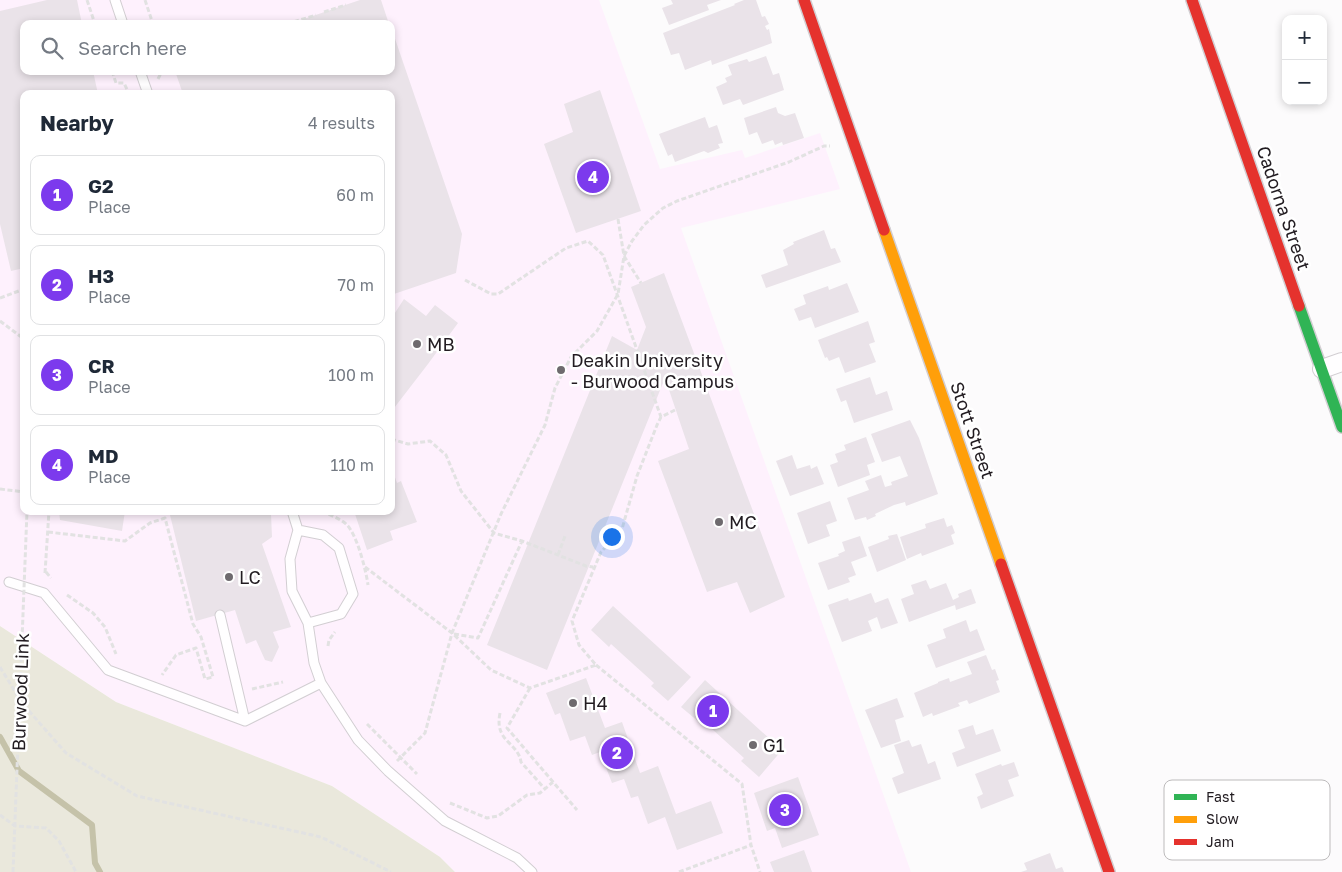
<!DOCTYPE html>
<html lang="en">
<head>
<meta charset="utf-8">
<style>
  body { margin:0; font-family:"Golos Text",sans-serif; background:#f6f6f7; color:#1f2937 }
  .controls { position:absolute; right:15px; top:15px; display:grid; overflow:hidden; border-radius:10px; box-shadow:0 2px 8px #0003 }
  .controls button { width:45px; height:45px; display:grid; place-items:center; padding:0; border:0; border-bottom:1px solid #e0e1e3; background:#fff; color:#1f2937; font:25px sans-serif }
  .you { position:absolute; left:611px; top:536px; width:18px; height:18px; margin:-12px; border:4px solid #fff; border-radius:50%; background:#1a73e8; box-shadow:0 0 0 8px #1a73e833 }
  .badge { display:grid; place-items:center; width:32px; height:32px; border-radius:50%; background:#7c3aed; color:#fff; font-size:16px; font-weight:700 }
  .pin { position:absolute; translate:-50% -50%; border:2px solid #fff; box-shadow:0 1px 5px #0006 }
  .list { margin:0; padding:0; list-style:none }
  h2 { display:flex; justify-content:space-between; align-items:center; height:65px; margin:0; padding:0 20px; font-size:21px }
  h2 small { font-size:16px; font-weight:400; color:#747a83 }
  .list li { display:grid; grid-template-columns:32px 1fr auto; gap:15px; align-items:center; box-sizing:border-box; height:80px; margin:0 10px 10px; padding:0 10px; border:1px solid #e0e1e3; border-radius:10px }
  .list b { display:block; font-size:19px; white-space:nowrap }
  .list p { margin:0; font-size:16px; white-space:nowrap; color:#747a83 }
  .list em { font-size:16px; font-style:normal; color:#747a83 }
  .icon { flex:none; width:28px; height:28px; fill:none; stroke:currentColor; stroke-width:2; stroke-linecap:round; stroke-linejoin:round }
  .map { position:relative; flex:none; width:1342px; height:872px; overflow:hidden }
  .search { position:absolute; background:#fff; box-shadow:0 2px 8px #0003; left:20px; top:20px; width:375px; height:55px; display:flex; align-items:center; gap:12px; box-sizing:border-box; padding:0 18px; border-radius:10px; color:#747a83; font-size:19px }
  .panel { position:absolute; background:#fff; box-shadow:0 2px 8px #0003; left:20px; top:90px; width:375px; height:425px; border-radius:10px }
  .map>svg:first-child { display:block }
</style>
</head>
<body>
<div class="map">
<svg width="1342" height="872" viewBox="0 0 1342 872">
  <rect width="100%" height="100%" fill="#fcfbfc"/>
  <path fill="#fef1fd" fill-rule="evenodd" d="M0,0H599L660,169L742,150L745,158L820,133L840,189L681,228L911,872H455L440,857L332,786L116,702L0,626ZM24,24H391V71H24ZM24,94H391V511H24Z"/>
  <path fill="#eae8dc" d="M0,626L116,702L332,786L440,857L455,872H0Z"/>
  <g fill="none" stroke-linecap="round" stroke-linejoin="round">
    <path stroke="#c5c2a9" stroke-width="6" d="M0,737L19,771L92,825L95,863L100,872"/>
  </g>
  <path fill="#eae3e9" d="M47,0H77L82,24H24V71H93L98,94H24V268L11,271L0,224V11Z
    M360,0H381L389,24H289Z
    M671,0H721L707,5L709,10L669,25L662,8L673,4Z
    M744,0H756L762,17L765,16L769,24L765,26L767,30L769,29L772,43L712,65L711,60L685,70L679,53L671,55L663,33L735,5L734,4Z
    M392,30L462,234L456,273L391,295V94H183L175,71H391Z
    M766,56L773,75L779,73L784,90L743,105L740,99L723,105L716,87L727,82L725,78L732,75L728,65L747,59L749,62Z
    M600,90L641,211L576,233L544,144L573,132L564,104Z
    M776,107L778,113L785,116L795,113L804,138L783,145L782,142L775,145L773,140L762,144L757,132L749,135L744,118Z
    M705,117L709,128L717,125L723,143L718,144L720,148L708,153L704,151L675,162L672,154L668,156L659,134Z
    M824,230L831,249L835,248L841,262L766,288L761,275L788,265L783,250L794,244L793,242Z
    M664,273L785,597L750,613L737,582L707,592L658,461L689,449L665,378L547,670L487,645L612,336L637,350L646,327L631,287Z
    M847,283L859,312L815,328L811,317L799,321L794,309L806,304L803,295L828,286L829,290Z
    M404,299L426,316L435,305L458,323L428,364L391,412V319Z
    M868,321L875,342L869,344L876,362L845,373L839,357L829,361L827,357L825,358L818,340Z
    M870,377L876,395L887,391L893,410L854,423L846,400L841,402L836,389Z
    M910,420L919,438L938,494L906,506L905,502L894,505L875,514L876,516L867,520L866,517L855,520L847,498L869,490L865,481L881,475L885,487L892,485L891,482L908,476L900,456L882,462L871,434Z
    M866,437L875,462L867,465L870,475L838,487L830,465L838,462L835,454L846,450L844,445Z
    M792,455L797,469L810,465L811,469L817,466L824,484L790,496L776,461Z
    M392,469L397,483L401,481L417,522L390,531L393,540L367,550L354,511H391Z
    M830,501L837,521L826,525L830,536L808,544L797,513Z
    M59,511H125L122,531L60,520Z
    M169,511H266L271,514L272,537L262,544L291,627L273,632L279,647L272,662L265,660L256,640L246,644L235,610L196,621Z
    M944,518L947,527L952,525L955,533L951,535L954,544L922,556L921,553L907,559L900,537L926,528L925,524Z
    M897,534L906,560L877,572L868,547L889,539L888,536Z
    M860,536L867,556L851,562L856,575L848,578L850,582L828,590L818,563L839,556L838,554L845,551L842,542Z
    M926,580L930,589L946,583L953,600L959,597L958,594L971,589L976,603L956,610L955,605L909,622L901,599L914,594L911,585Z
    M871,593L875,603L888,598L898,623L881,629L877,617L868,621L872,631L842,642L828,605L848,598L849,601Z
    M613,606L691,677L668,701L651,686L654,683L611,644L609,647L591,630Z
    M966,620L970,632L977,629L985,650L936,668L927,645L946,638L943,629Z
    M986,655L992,670L995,669L999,680L996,681L1000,692L969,704L967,700L958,703L960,706L933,716L932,713L923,717L914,693L938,683V682L949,678L950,682L972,674L967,662Z
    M586,678L605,728L622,722L640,773L658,766L676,814L711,801L723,833L677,850L665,817L648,824L638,796L631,798L624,779L612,783L600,752L592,755L585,736L570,741L560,713L555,715L546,693Z
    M705,680L782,750L759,777L741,761L744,758L702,720L699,722L681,707Z
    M897,698L904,717L895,720L901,741L881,748L865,710Z
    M973,725L976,735L993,729L1001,751L957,767L952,753L965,748L958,730Z
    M909,740L912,747L921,744L928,764L935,761L941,779L898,794L892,778L904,773L894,745Z
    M1014,762L1019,776L1008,780L1014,796L981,809L977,797L983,794L975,774L1001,764L1002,766Z
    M798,777L819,835L782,848L775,828L767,831L754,793Z
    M804,850L812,872H774L770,862Z
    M1050,853L1056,869L1062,867L1064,872H1021L1027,870L1024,863Z"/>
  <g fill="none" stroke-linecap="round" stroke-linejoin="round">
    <g stroke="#d2ced2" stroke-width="11">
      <path id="lane" d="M115,0L123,24
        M140,71L148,94
        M292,511L298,530
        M9,582L44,593L108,670L245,721L321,683
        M220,615L245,721
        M308,623L341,614L353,594L339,548L323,535L298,530L290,559L292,591L308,623L314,663L321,683L358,740L388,771L445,821L517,858L532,872"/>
    </g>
    <g stroke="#d2ced2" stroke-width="20">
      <path id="street" d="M1322,369L1342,362"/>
    </g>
    <g stroke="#d2ced2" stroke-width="14">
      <path id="fast" d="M1299,306L1342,427"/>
    </g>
    <g stroke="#d2ced2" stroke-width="14">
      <path id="slow" d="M884,230L1001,564"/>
    </g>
    <g stroke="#d2ced2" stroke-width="14">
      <path id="jam" d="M804,0L884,230
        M1192,0L1299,306
        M1001,564L1109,872"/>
    </g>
    <path stroke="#e2e2e2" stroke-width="3" stroke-dasharray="5 2.5" stroke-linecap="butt" d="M87,0L95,24
      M145,0L153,24
      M324,12L346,5
      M287,24L316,15
      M112,71L116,83H124L129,94
      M158,79L162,71
      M618,219L624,256L641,283
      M465,280L491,294H498L566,248L588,241L603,255L661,417
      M0,298L24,289
      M0,321L24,339
      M391,439L408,444L430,441L446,455L461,491L494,533L522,541L586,566L593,567
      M0,489L24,492
      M322,511C330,515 341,519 347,525C357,535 366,570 368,585
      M48,532L125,541L150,523L165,518L193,624L201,637L213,677L205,679L196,648L176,655L162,675
      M558,555L565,536
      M365,567L452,633L491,670L530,688L596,665L579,645L572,621L601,552L622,529L637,476L657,425L661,417L675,410
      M46,572L51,578
      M45,573L49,511
      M67,595L93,613L105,627L116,654
      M454,634L478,638L522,541
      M328,646L329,640L335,632
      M596,665L742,784L751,845L760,872
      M0,667L22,703L66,753L137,796L321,837L391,872
      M530,688L507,728L577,810
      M252,689L283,682
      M500,713C494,742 518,742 521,762L545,789
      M367,724L417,774
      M397,761L425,733L452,633L501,514L545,425L555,388L571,357L597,331L618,294L624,256L632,241L644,225L654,216L663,208L677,201L789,162L824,146H830
      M450,803L487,818L498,816L527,795L540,793L553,782
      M0,815L15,826L46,828L59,841L76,872
      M679,872L751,845"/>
    <use href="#lane" stroke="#fffeff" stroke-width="9"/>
    <use href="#street" stroke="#fffeff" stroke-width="18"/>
    <use href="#fast" stroke="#30b455" stroke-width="11"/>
    <use href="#slow" stroke="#ff9f0a" stroke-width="11"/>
    <use href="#jam" stroke="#e5322d" stroke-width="11"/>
    <path stroke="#e2e2e2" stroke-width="3" stroke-dasharray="5 2.5" stroke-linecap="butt" d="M13,872L27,511"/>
  </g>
  <g fill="#6e6a6e" stroke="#fff" stroke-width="2">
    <circle cx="417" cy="344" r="5"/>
    <circle cx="561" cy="370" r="5"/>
    <circle cx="719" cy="522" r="5"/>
    <circle cx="229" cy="577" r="5"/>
    <circle cx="573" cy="703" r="5"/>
    <circle cx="753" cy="745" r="5"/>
  </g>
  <g text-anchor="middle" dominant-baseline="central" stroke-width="5" stroke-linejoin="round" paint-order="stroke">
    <g font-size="18" fill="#221c21" stroke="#fff">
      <text transform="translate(1284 208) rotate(71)">Cadorna Street</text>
      <text transform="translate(973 430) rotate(71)">Stott Street</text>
      <text transform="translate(20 692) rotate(-88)">Burwood Link</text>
    </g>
    <g font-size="18" fill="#221c21" stroke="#fff" text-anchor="start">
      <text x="427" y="344">MB</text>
      <text x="571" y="360">Deakin University<tspan x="571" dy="21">- Burwood Campus</tspan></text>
      <text x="729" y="522">MC</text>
      <text x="239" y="577">LC</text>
      <text x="583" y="703">H4</text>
      <text x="763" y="745">G1</text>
    </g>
  </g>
  <rect x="1164" y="780" width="166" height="80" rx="8" fill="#fff" stroke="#bdbbbc" stroke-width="1"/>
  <rect x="1174" y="794" width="23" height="6" fill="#30b455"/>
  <rect x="1174" y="816" width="23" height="7" fill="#ff9f0a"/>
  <rect x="1174" y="839" width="23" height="6" fill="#e5322d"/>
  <g font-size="14" fill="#221c21">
    <text x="1206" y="802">Fast</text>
    <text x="1206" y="824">Slow</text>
    <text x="1206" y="847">Jam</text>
  </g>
</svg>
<div class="controls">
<button>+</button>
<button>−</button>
</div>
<div class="you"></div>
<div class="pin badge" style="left:713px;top:711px">1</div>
<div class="pin badge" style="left:617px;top:753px">2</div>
<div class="pin badge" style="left:785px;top:810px">3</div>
<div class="pin badge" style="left:593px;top:177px">4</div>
<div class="search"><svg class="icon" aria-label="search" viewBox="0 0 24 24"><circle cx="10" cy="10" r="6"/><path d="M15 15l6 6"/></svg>Search here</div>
<section class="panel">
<h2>Nearby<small>4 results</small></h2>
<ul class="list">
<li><span class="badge">1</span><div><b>G2</b><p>Place</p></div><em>60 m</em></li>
<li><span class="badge">2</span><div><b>H3</b><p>Place</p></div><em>70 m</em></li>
<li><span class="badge">3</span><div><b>CR</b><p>Place</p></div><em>100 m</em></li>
<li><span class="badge">4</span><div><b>MD</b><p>Place</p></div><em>110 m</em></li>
</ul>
</section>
</div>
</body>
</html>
